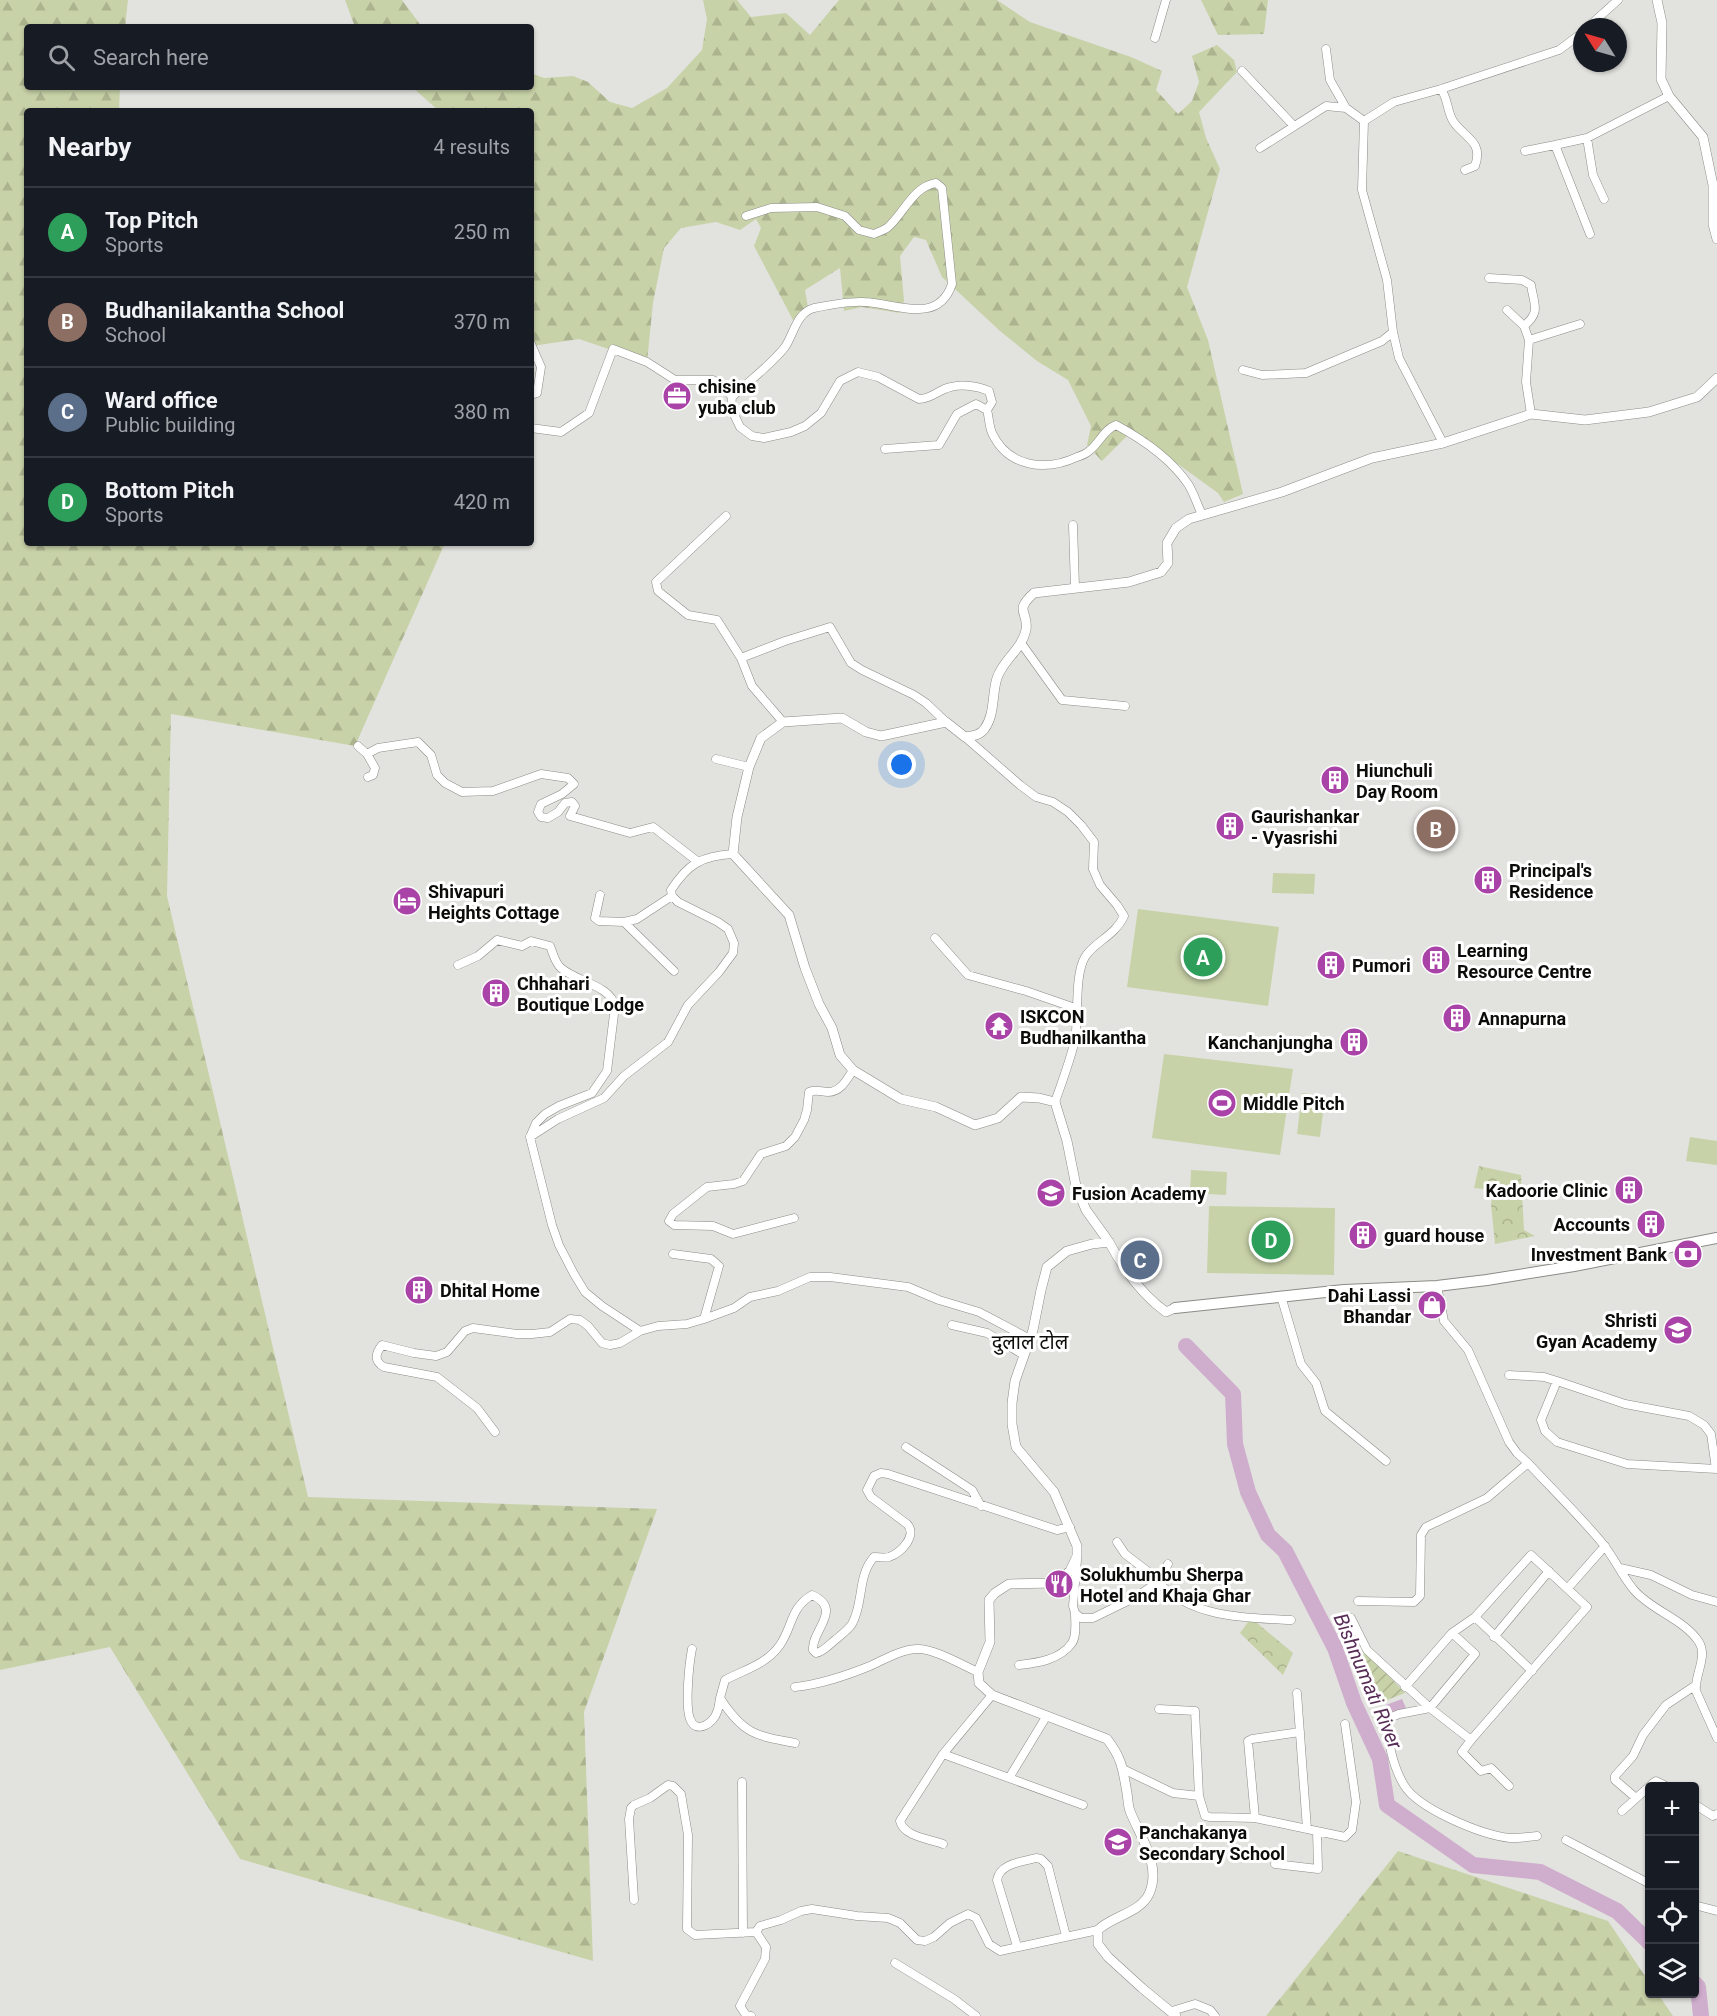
<!DOCTYPE html>
<html lang="en">
<head>
<meta charset="utf-8">
<style>
  body { margin:0; font-family:Roboto,"Noto Sans Devanagari",sans-serif; background:#20242c; color:#f1f3f6 }
  .controls { position:absolute; right:18px; bottom:18px; display:grid; overflow:hidden; border-radius:6px; box-shadow:0 2px 4px #0004 }
  .controls button { width:54px; height:54px; display:grid; place-items:center; padding:0; border:0; border-bottom:2px solid #363941; background:#171b24; color:#f1f3f6; font:30px sans-serif }
  .compass { position:absolute; left:1573px; top:18px; width:54px; height:54px; border-radius:50%; background:#171b24; box-shadow:0 2px 4px #0004; rotate:307deg }
  .you { position:absolute; left:902px; top:765px; width:21px; height:21px; margin:-15px; border:4px solid #fff; border-radius:50%; background:#1a73e8; box-shadow:0 0 0 9px #1a73e833 }
  .badge { display:grid; place-items:center; width:39px; height:39px; border-radius:50%; background:#8c9099; color:#fff; font-size:20px; font-weight:700 }
  .pin { position:absolute; translate:-50% -50%; border:3px solid #fff; box-shadow:0 2px 6px #0006 }
  .list { margin:0; padding:0; list-style:none }
  h2 { display:flex; justify-content:space-between; align-items:center; height:78px; margin:0; padding:0 24px; font-size:26px }
  h2 small { font-size:20px; font-weight:400; color:#9ea1a6 }
  .list li { display:grid; grid-template-columns:39px 1fr auto; gap:18px; align-items:center; box-sizing:border-box; height:90px; padding:0 24px; border-top:2px solid #363941 }
  .list b { display:block; font-size:22px; white-space:nowrap }
  .list p { margin:0; font-size:20px; white-space:nowrap; color:#9ea1a6 }
  .list em { font-size:20px; font-style:normal; color:#9ea1a6 }
  .icon { flex:none; width:33px; height:33px; fill:none; stroke:currentColor; stroke-width:2; stroke-linecap:round; stroke-linejoin:round }
  .map { position:relative; flex:none; width:1717px; height:2016px; overflow:hidden }
  .search { position:absolute; background:#171b24; box-shadow:0 2px 4px #0004; left:24px; top:24px; width:510px; height:66px; display:flex; align-items:center; gap:15px; box-sizing:border-box; padding:0 21px; border-radius:6px; color:#9ea1a6; font-size:22px }
  .panel { position:absolute; background:#171b24; box-shadow:0 2px 4px #0004; left:24px; top:108px; width:510px; height:438px; border-radius:6px }
  .map>svg:first-child { display:block }
</style>
</head>
<body>
<div class="map">
<svg width="1717" height="2016" viewBox="0 0 1717 2016">
  <defs>
    <pattern id="forest-firs" width="22" height="20" patternUnits="userSpaceOnUse" patternTransform="scale(1.5)"><rect width="22" height="20" fill="#c8d2a8"/><path d="M5 1l3.5 6h-7zM16 11l3.5 6h-7z" fill="#abb38f"/></pattern>
    <pattern id="park-crowns" width="20" height="18" patternUnits="userSpaceOnUse" patternTransform="scale(1.5)"><rect width="20" height="18" fill="#c8d2a8"/><path d="M2 6a3 3 0 1 1 6 0M12 15a3 3 0 1 1 6 0" fill="none" stroke="#abb38f"/></pattern>
    <pattern id="garden-furrows" width="10" height="10" patternUnits="userSpaceOnUse" patternTransform="scale(1.5)"><rect width="10" height="10" fill="#c8d2a8"/><path d="M-1 1l2-2M0 10L10 0M9 11l2-2" fill="none" stroke="#abb38f"/></pattern>
    <pattern id="water-ripples" width="26" height="14" patternUnits="userSpaceOnUse" patternTransform="scale(1.5)"><rect width="26" height="14" fill="#cfadcd"/><path d="M2 4q2-2 4 0t4 0M15 11q2-2 4 0t4 0" fill="none" stroke="#b194af"/></pattern>
  </defs>
  <rect width="100%" height="100%" fill="#e2e3de"/>
  <path fill="url(#forest-firs)" d="M0,0H128L125,27H27V87H120L119,111H27V543H445L355,746L171,714L167,896L308,1497L657,1509L584,1712L593,1961L240,1859L110,1647L0,1670Z
    M345,0H402L422,27H355Z
    M703,0H737L751,17L786,13L810,35L839,0H997L1030,22L1131,57L1162,71L1156,90L1178,114L1192,101L1199,82L1192,56L1217,45L1234,60L1237,72L1199,112L1206,138L1220,169L1187,287L1208,340L1243,494L1224,502L1218,493L1132,431L1102,461L1087,445L1091,426L1068,380L1037,361L1000,331L942,277L926,240L914,237L900,256L904,301L900,313L862,307L844,311L840,268L805,290L809,313L803,321L793,320L754,246L761,228L756,219L740,230L716,222L681,228L664,248L653,303L647,362L579,339L532,346L531,111H439L412,87H531V73L544,78L573,76L588,82L610,102L632,108L667,88L702,50L707,19Z
    M1201,0H1268L1264,34L1218,35Z
    M1398,1851L1608,1921L1649,1982L1650,1994H1658L1673,2016H1266Z"/>
  <path fill="url(#park-crowns)" d="M1479,1166L1521,1175L1524,1230L1535,1236L1495,1244L1491,1204L1493,1190L1474,1188Z
    M1251,1618L1293,1653L1283,1675L1240,1633Z"/>
  <path fill="url(#garden-furrows)" d="M1356,1633L1367,1653L1405,1693L1382,1702L1361,1666L1348,1637Z"/>
  <path fill="#c8d2a8" d="M1273,873L1315,874L1314,894L1272,893Z
    M1138,909L1279,927L1268,1006L1127,987Z
    M1164,1054L1293,1069L1280,1155L1152,1138Z
    M1302,1093L1325,1096L1320,1137L1297,1134Z
    M1690,1137L1717,1141V1165L1686,1161Z
    M1191,1170L1227,1172L1226,1195L1190,1193Z
    M1209,1206L1335,1208L1334,1275L1207,1273Z"/>
  <path fill="url(#water-ripples)" d="M1402,1699L1406,1708L1389,1713L1386,1705Z"/>
  <g fill="none" stroke-linecap="round" stroke-linejoin="round">
    <path stroke="#cfadcd" stroke-width="16" d="M1186,1346L1233,1394L1235,1444L1248,1492L1268,1535L1285,1551L1335,1648L1354,1703L1380,1759L1387,1805L1473,1865L1540,1872L1617,1911L1650,1943
      M1694,1983L1698,1987L1701,2016"/>
    <g stroke="#8b8c87" stroke-width="9">
      <path id="minor" d="M1588,27L1618,0
        M1155,38L1166,0
        M1326,49L1330,80L1346,108
        M1242,71L1294,126
        M1441,89C1448,99 1447,111 1453,121C1464,138 1484,141 1475,166L1465,170
        M1364,121L1362,190L1387,280L1393,332L1399,358L1443,443
        M1587,138L1593,175L1604,199
        M1555,145L1587,138L1669,96
        M1260,148L1326,106L1346,108L1364,121L1394,102L1441,89L1559,50L1582,33
        M1525,151L1555,145L1590,234
        M1489,278L1522,280L1531,285C1534,305 1541,312 1524,326
        M1507,310L1524,326L1529,340L1526,382L1531,414
        M1529,340L1580,324
        M531,344L541,367L537,393L531,395
        M1243,370L1262,375L1306,373L1382,341L1393,332
        M732,397L731,408L740,427L752,436L764,438L791,432L805,426L821,413L840,381L858,372L878,377L919,399C932,399 939,389 951,387C962,384 978,386 989,391L992,402L987,410
        M531,428L561,432L589,413L613,349L647,362L675,380H713L725,388L732,397C748,382 772,364 785,347C794,334 796,313 814,308C829,305 849,301 864,302C895,303 938,326 952,284L942,188L936,183C912,187 904,214 887,228C884,230 878,232 874,234L859,230L845,216L817,207L771,208L746,216
        M885,449L939,445L957,414L976,404L987,410C989,417 989,426 992,433C1008,467 1045,472 1077,457C1080,456 1086,454 1089,451C1100,443 1103,430 1116,425C1142,439 1171,459 1188,484C1194,493 1197,505 1202,514
        M726,516L656,582L658,591L688,615L717,620L741,658L752,686L783,722
        M1073,525L1075,588
        M1021,643L1062,700L1125,706
        M741,658L785,641L830,627L851,663L862,670L914,695L926,703L946,722
        M965,737L1020,785L1036,797L1053,802L1068,812L1081,825L1094,842L1093,869L1100,885L1117,905L1124,916C1115,936 1094,942 1085,957C1074,976 1079,1016 1075,1040C1070,1061 1062,1082 1055,1102
        M358,746L367,754L378,748L418,742L431,755L437,775L445,783L462,792L493,791L541,774L568,778L574,784L562,794L541,804L538,812L541,817L548,818L558,812L565,803L572,802L575,806L570,816L630,833L653,827L697,861
        M367,754L375,768L373,775L368,777
        M716,759L749,767
        M600,895L595,918L599,921L624,922
        M672,896L637,919L624,922L674,971
        M935,938L968,975L1026,991L1078,1009
        M458,965L478,956L497,940L522,946L531,941L550,946C553,953 555,963 561,968C577,982 610,985 615,1006L607,1071L592,1093L559,1106L545,1114L536,1123L530,1137L558,1119L604,1098L624,1076L668,1042L688,1005L719,972L733,953L734,943L728,929L718,922L678,902L672,896L671,890C688,864 701,856 733,854
        M530,1137L552,1225L559,1245L574,1274L585,1292L602,1306L640,1331
        M794,1218L733,1234L713,1226L674,1225L669,1221L673,1214L707,1187L734,1184L743,1181L761,1154L786,1146L795,1137L804,1120L807,1110L809,1092C817,1089 821,1092 828,1092C841,1092 847,1079 853,1070
        M673,1254L711,1259L719,1266L704,1319
        M1437,1286L1444,1321L1468,1350L1509,1442L1517,1453L1528,1463C1553,1490 1580,1516 1603,1544C1615,1559 1622,1576 1634,1590C1652,1611 1684,1619 1699,1642C1708,1657 1694,1676 1696,1691L1717,1738
        M1281,1296L1301,1364L1316,1383L1325,1411L1386,1461
        M952,1325L987,1333L1024,1355
        M1509,1375L1544,1377L1557,1381
        M495,1432L477,1408L437,1377L384,1367C374,1361 375,1354 382,1345L414,1353L436,1356L447,1352L465,1331L473,1328L517,1334H532L550,1332L570,1319L580,1320L588,1326L602,1343L610,1345L620,1343L640,1331L658,1326L687,1324L704,1319L734,1308L750,1297L778,1291L810,1277H830L908,1287L939,1300L979,1312L1030,1339
        M906,1447L972,1490L981,1506
        M1716,1469L1711,1434L1704,1425L1689,1416L1625,1404L1557,1381L1541,1420L1545,1431L1557,1442L1627,1464L1717,1469
        M1117,1542L1125,1554L1159,1580
        M1077,1560L1073,1606L1075,1613L1081,1618H1093L1136,1597L1158,1582L1168,1564
        M1620,1568L1651,1575L1692,1595L1717,1602
        M1158,1582C1192,1618 1245,1618 1291,1620
        M1568,1588L1605,1546
        M1358,1601L1414,1602L1420,1596L1421,1535L1426,1527L1487,1498L1528,1463
        M1475,1617L1532,1671
        M1351,1618L1367,1650L1430,1708L1475,1654L1452,1633
        M1494,1637L1549,1571
        M692,1649C689,1664 685,1706 690,1719C696,1735 714,1723 717,1712C719,1708 719,1703 720,1698
        M1019,1665C1037,1663 1060,1660 1072,1643C1077,1635 1075,1622 1075,1613
        M795,1687C822,1684 845,1676 870,1666C885,1659 902,1649 918,1649C935,1649 962,1665 978,1672
        M1405,1687L1452,1633L1475,1617L1531,1555L1587,1607L1471,1740L1430,1708L1399,1714L1387,1719C1388,1742 1392,1765 1404,1785C1418,1809 1482,1835 1510,1838C1519,1838 1528,1837 1537,1836
        M1297,1693L1307,1829
        M1159,1709L1195,1711L1199,1796
        M1471,1740L1462,1752L1481,1771L1491,1768L1509,1786
        M795,1743C756,1736 743,1734 720,1698L725,1680C744,1670 767,1664 780,1645C793,1626 790,1608 812,1595C844,1609 811,1631 813,1650L816,1653C823,1652 829,1645 835,1640C841,1635 848,1630 852,1624C864,1603 857,1576 874,1557C879,1557 885,1558 889,1557C901,1553 918,1535 907,1524L871,1497L867,1490L874,1476L881,1473L888,1474L1057,1530L1070,1527
        M943,1754L1083,1805
        M1123,1769L1173,1793L1199,1796L1205,1816L1210,1817L1255,1818L1345,1837L1352,1830L1356,1802L1345,1724
        M1009,1778L1046,1717
        M742,1782L743,1933
        M1636,1798L1615,1780V1776L1633,1756L1643,1735L1666,1705L1696,1685
        M1694,1804L1713,1816L1717,1814
        M1622,1811L1653,1783L1656,1781L1666,1786
        M1255,1818L1248,1741L1252,1739L1300,1732
        M1566,1840L1650,1884
        M943,1844C930,1839 904,1837 900,1821L943,1754L992,1695
        M1275,1864L1318,1869L1317,1831
        M634,1900L629,1819L631,1808L634,1805L650,1798L668,1785L673,1786L681,1794L688,1835L687,1929L695,1935L756,1932
        M1694,1905L1717,1911
        M1017,1946L997,1880C1000,1863 1022,1862 1036,1858L1041,1859L1048,1866L1066,1936
        M895,1963L954,1999L976,2016
        M1172,2011L1195,2004L1210,2010L1215,2016
        M751,2016L746,2015L740,2006L765,1959L766,1947L756,1932L760,1926L781,1920L801,1911L812,1909L857,1916L888,1918L900,1923L917,1940L925,1941L934,1937L950,1923L968,1914L976,1918L989,1944L1000,1951L1098,1930"/>
    </g>
    <g stroke="#8b8c87" stroke-width="10">
      <path id="tertiary" d="M1657,0L1662,23L1661,79L1669,96L1703,137L1713,185V224L1717,239
        M1109,1242L1086,1210L1076,1186L1067,1141L1055,1102L1039,1098L1021,1097L998,1118L975,1125L936,1107L901,1099L853,1070L840,1055L832,1028L819,1004L805,968L789,915L733,854L737,817L749,767L761,738L783,722L842,718L866,732L881,736L946,722L965,737C973,736 981,735 985,728C995,714 992,693 997,678C1003,660 1022,649 1026,630C1029,611 1013,612 1034,593L1129,582L1161,572L1168,563L1167,543L1176,528L1189,519L1282,492L1372,458L1443,443L1531,414L1585,420L1649,412L1697,397L1717,378
        M1175,1308L1166,1312C1142,1295 1123,1268 1109,1242L1092,1244L1067,1251L1047,1267L1041,1290L1033,1330L1015,1381L1012,1403V1424L1016,1447L1054,1492L1077,1546V1556L1070,1571L1055,1583L1009,1584L995,1593L989,1600L990,1642L978,1672L979,1683L992,1695L1107,1739C1122,1758 1123,1770 1127,1793C1128,1799 1128,1806 1130,1811C1140,1837 1162,1865 1149,1894C1140,1913 1112,1916 1098,1930V1944L1108,1957L1142,1988L1176,2016"/>
    </g>
    <g stroke="#8b8c87" stroke-width="12">
      <path id="secondary" d="M1175,1308L1344,1290L1437,1286L1487,1280L1574,1266L1717,1238"/>
    </g>
    <use href="#minor" stroke="#fff" stroke-width="8"/>
    <use href="#tertiary" stroke="#fff" stroke-width="9"/>
    <use href="#secondary" stroke="#fff" stroke-width="10"/>
  </g>
  <defs>
    <g id="office-disc" transform="scale(1.5)"><circle r="9.5" fill="#a943a7" stroke="#fff"/><path d="M-6-3h4V-5.5h4V-3h4V5H-6ZM-1-4.5V-3h2v-1.5ZM-6 0V1H6V0Z" fill="#fff"/></g>
    <g id="building-disc" transform="scale(1.5)"><circle r="9.5" fill="#a943a7" stroke="#fff"/><path d="M-4-6H4V6H1V3H-1V6H-4ZM-2.5-4.3h1.7v1.8h-1.7ZM.8-4.3h1.7v1.8H.8ZM-2.5-1h1.7V.8h-1.7ZM.8-1h1.7V.8H.8Z" fill="#fff"/></g>
    <g id="hotel-disc" transform="scale(1.5)"><circle r="9.5" fill="#a943a7" stroke="#fff"/><path d="M-6-4.5h1.5V1H6V5H4.5V3h-9V5H-6ZM-4 0a1.8 1.8 0 1 1 3.6 0ZM.5 0V-2.5h3Q6-2.5 6 0Z" fill="#fff"/></g>
    <g id="temple-disc" transform="scale(1.5)"><circle r="9.5" fill="#a943a7" stroke="#fff"/><path d="M0-6L5-2H3V0L6.5 2.5H4V6H1.5V3h-3V6H-4V2.5H-6.5L-3 0V-2H-5Z" fill="#fff"/></g>
    <g id="stadium-disc" transform="scale(1.5)"><circle r="9.5" fill="#a943a7" stroke="#fff"/><path d="M0-5a6.5 5 0 1 0 0 10a6.5 5 0 1 0 0-10ZM-3.5-1.8h7v3.6h-7Z" fill="#fff"/></g>
    <g id="school-disc" transform="scale(1.5)"><circle r="9.5" fill="#a943a7" stroke="#fff"/><path d="M0-5L7-2L0 1L-7-2ZM-4 1L0 2.5L4 1V4Q0 6-4 4Z" fill="#fff"/></g>
    <g id="bank-disc" transform="scale(1.5)"><circle r="9.5" fill="#a943a7" stroke="#fff"/><path d="M-6-4H6V4H-6ZM0-2.3a2.3 2.3 0 1 0 0 4.6a2.3 2.3 0 1 0 0-4.6Z" fill="#fff"/></g>
    <g id="shop-disc" transform="scale(1.5)"><circle r="9.5" fill="#a943a7" stroke="#fff"/><path d="M-5-2.5h2.3a2.7 3.5 0 0 1 5.4 0H5L5.5 6h-11ZM-1.5-2.5h3a1.5 2.3 0 0 0-3 0Z" fill="#fff"/></g>
    <g id="restaurant-disc" transform="scale(1.5)"><circle r="9.5" fill="#a943a7" stroke="#fff"/><path d="M-5-6h1v4h1v-4h1v4h1v-4h1v5L-1.5 .5V6h-2V.5L-5-1ZM5-6V6H3V1.5H1.5Q1.5-4 5-6Z" fill="#fff"/></g>
  </defs>
  <g fill-rule="evenodd">
    <use href="#office-disc" x="677" y="396"/>
    <use href="#building-disc" x="1335" y="780"/>
    <use href="#building-disc" x="1230" y="826"/>
    <use href="#building-disc" x="1488" y="880"/>
    <use href="#hotel-disc" x="407" y="901"/>
    <use href="#building-disc" x="1436" y="960"/>
    <use href="#building-disc" x="1331" y="965"/>
    <use href="#building-disc" x="496" y="993"/>
    <use href="#building-disc" x="1457" y="1018"/>
    <use href="#temple-disc" x="999" y="1026"/>
    <use href="#building-disc" x="1354" y="1042"/>
    <use href="#stadium-disc" x="1222" y="1103"/>
    <use href="#building-disc" x="1629" y="1190"/>
    <use href="#school-disc" x="1051" y="1193"/>
    <use href="#building-disc" x="1651" y="1224"/>
    <use href="#building-disc" x="1363" y="1235"/>
    <use href="#bank-disc" x="1688" y="1254"/>
    <use href="#building-disc" x="419" y="1290"/>
    <use href="#shop-disc" x="1432" y="1305"/>
    <use href="#school-disc" x="1678" y="1330"/>
    <use href="#restaurant-disc" x="1059" y="1584"/>
    <use href="#school-disc" x="1118" y="1842"/>
  </g>
  <g text-anchor="middle" dominant-baseline="central" stroke-width="6" stroke-linejoin="round" paint-order="stroke">
    <g font-size="18" font-weight="bold" fill="#0c0c0a" stroke="#fff" text-anchor="start">
      <text x="698" y="386">chisine<tspan x="698" dy="21">yuba club</tspan></text>
      <text x="1356" y="770">Hiunchuli<tspan x="1356" dy="21">Day Room</tspan></text>
      <text x="1251" y="816">Gaurishankar<tspan x="1251" dy="21">- Vyasrishi</tspan></text>
      <text x="1509" y="870">Principal's<tspan x="1509" dy="21">Residence</tspan></text>
      <text x="428" y="891">Shivapuri<tspan x="428" dy="21">Heights Cottage</tspan></text>
      <text x="1457" y="950">Learning<tspan x="1457" dy="21">Resource Centre</tspan></text>
      <text x="1352" y="965">Pumori</text>
      <text x="517" y="983">Chhahari<tspan x="517" dy="21">Boutique Lodge</tspan></text>
      <text x="1020" y="1016">ISKCON<tspan x="1020" dy="21">Budhanilkantha</tspan></text>
      <text x="1478" y="1018">Annapurna</text>
      <text x="1333" y="1042" text-anchor="end">Kanchanjungha</text>
      <text x="1243" y="1103">Middle Pitch</text>
      <text x="1608" y="1190" text-anchor="end">Kadoorie Clinic</text>
      <text x="1072" y="1193">Fusion Academy</text>
      <text x="1630" y="1224" text-anchor="end">Accounts</text>
      <text x="1384" y="1235">guard house</text>
      <text x="1667" y="1254" text-anchor="end">Investment Bank</text>
      <text x="440" y="1290">Dhital Home</text>
      <text x="1411" y="1295" text-anchor="end">Dahi Lassi<tspan x="1411" dy="21">Bhandar</tspan></text>
      <text x="1657" y="1320" text-anchor="end">Shristi<tspan x="1657" dy="21">Gyan Academy</tspan></text>
      <text x="1080" y="1574">Solukhumbu Sherpa<tspan x="1080" dy="21">Hotel and Khaja Ghar</tspan></text>
      <text x="1139" y="1832">Panchakanya<tspan x="1139" dy="21">Secondary School</tspan></text>
    </g>
    <g font-size="20" fill="#0c0c0a" stroke="#fff">
      <text x="1030" y="1342">दुलाल टोल</text>
    </g>
    <g font-size="20" font-style="italic" fill="#572c56" stroke="#fff">
      <text transform="translate(1368 1681) rotate(67)">Bishnumati River</text>
    </g>
  </g>
</svg>
<div class="controls">
<button>+</button>
<button>−</button>
<button><svg class="icon" aria-label="locate" viewBox="0 0 24 24"><circle cx="12" cy="12" r="6"/><path d="M12 2v4M12 18v4M2 12h4M18 12h4"/></svg></button>
<button><svg class="icon" aria-label="layers" viewBox="0 0 24 24"><path d="M12 4l9 5-9 5-9-5zM3 14l9 5 9-5"/></svg></button>
</div>
<svg class="compass" viewBox="-18 -18 36 36"><path d="M0-13l5 13h-10z" fill="#e53935"/><path d="M0 13l5-13h-10z" fill="#9ea1a6"/></svg>
<div class="you"></div>
<div class="pin badge" style="left:1203px;top:957px;background:#2e9e5b">A</div>
<div class="pin badge" style="left:1436px;top:829px;background:#8d6e63">B</div>
<div class="pin badge" style="left:1140px;top:1260px;background:#5c6f8a">C</div>
<div class="pin badge" style="left:1271px;top:1240px;background:#2e9e5b">D</div>
<div class="search"><svg class="icon" aria-label="search" viewBox="0 0 24 24"><circle cx="10" cy="10" r="6"/><path d="M15 15l6 6"/></svg>Search here</div>
<section class="panel">
<h2>Nearby<small>4 results</small></h2>
<ul class="list">
<li><span class="badge" style="background:#2e9e5b">A</span><div><b>Top Pitch</b><p>Sports</p></div><em>250 m</em></li>
<li><span class="badge" style="background:#8d6e63">B</span><div><b>Budhanilakantha School</b><p>School</p></div><em>370 m</em></li>
<li><span class="badge" style="background:#5c6f8a">C</span><div><b>Ward office</b><p>Public building</p></div><em>380 m</em></li>
<li><span class="badge" style="background:#2e9e5b">D</span><div><b>Bottom Pitch</b><p>Sports</p></div><em>420 m</em></li>
</ul>
</section>
</div>
</body>
</html>
